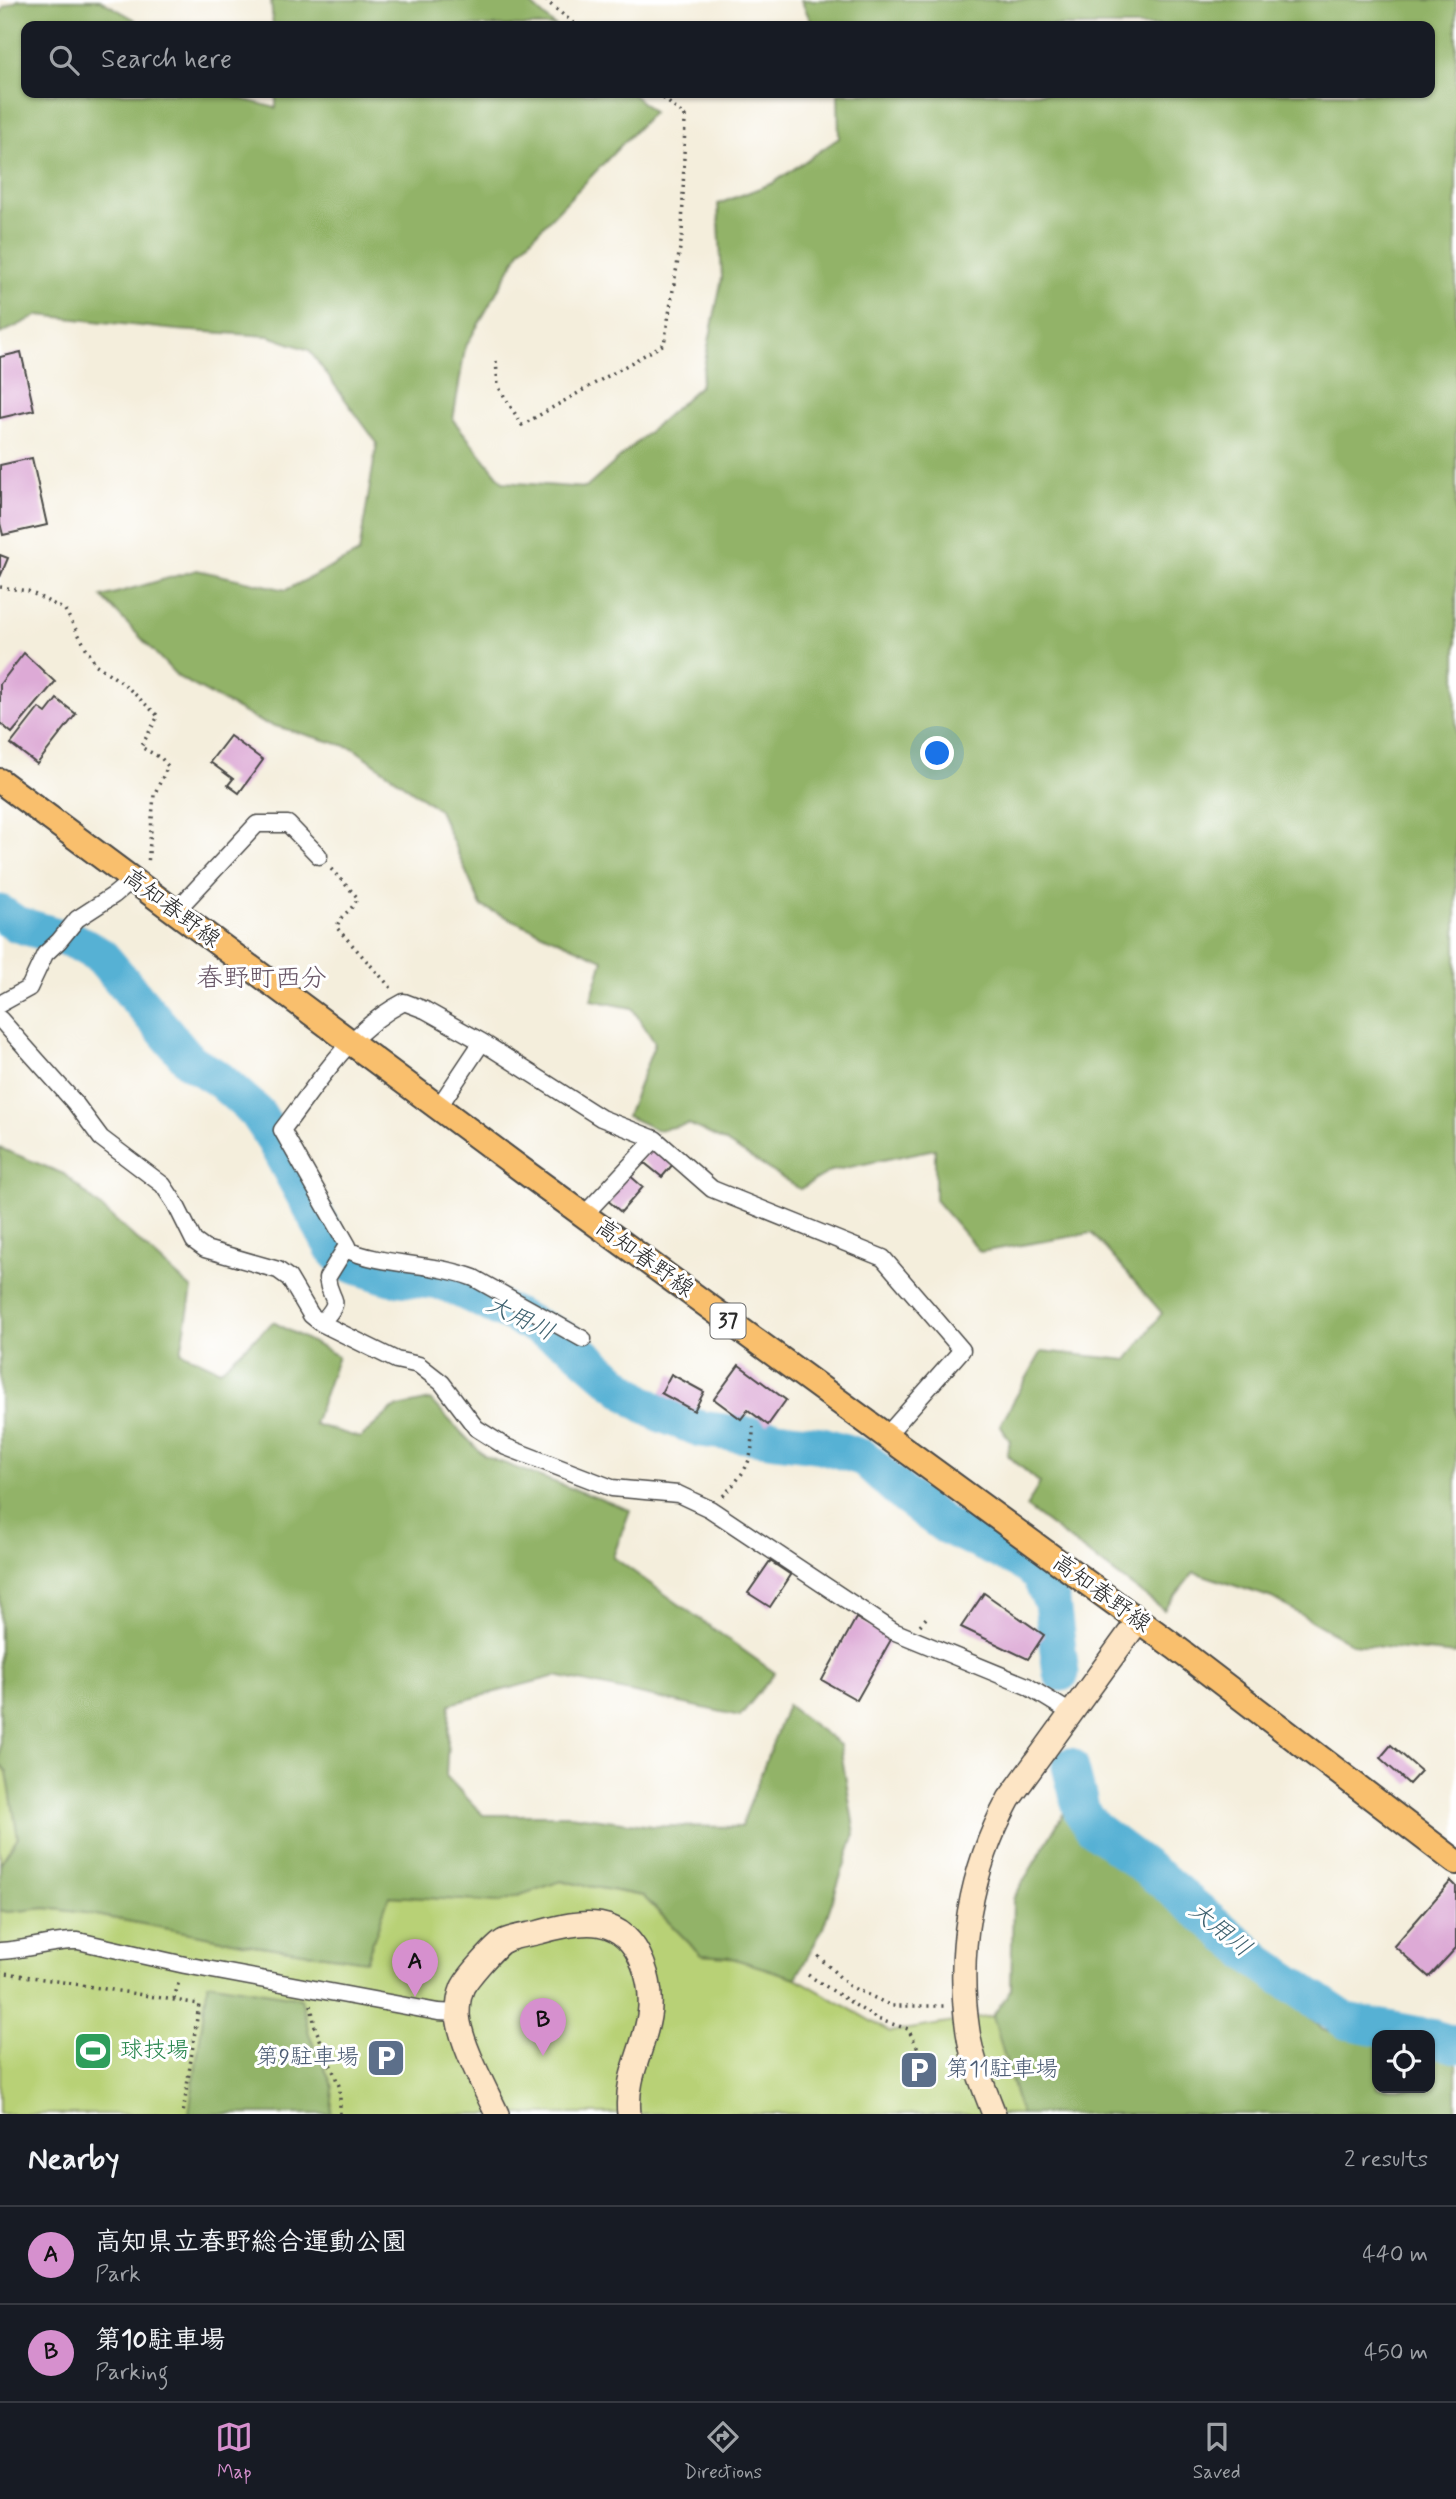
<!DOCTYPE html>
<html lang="en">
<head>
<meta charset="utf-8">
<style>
  body { margin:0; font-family:Mynerve,"Klee One",sans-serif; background:#242831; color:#f1f3f6 }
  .controls { position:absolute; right:21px; bottom:21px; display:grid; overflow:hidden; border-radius:14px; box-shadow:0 2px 5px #0004 }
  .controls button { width:63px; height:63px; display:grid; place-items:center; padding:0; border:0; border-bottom:2px solid #363941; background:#171b24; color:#f1f3f6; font:35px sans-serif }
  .you { position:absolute; left:938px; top:754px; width:24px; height:24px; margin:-18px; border:5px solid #fff; border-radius:50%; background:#1a73e8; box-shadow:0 0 0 10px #1a73e833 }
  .badge { display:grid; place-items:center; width:46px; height:46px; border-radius:50%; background:#d690ce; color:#111; font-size:23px; font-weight:700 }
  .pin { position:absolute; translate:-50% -58px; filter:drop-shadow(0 2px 4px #0008) }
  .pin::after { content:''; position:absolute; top:37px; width:24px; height:21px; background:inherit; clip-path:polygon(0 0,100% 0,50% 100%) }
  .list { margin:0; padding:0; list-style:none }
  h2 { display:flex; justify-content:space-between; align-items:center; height:91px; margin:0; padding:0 28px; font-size:30px }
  h2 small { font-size:23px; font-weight:400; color:#9ea1a6 }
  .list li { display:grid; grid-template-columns:46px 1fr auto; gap:21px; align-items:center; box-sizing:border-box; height:98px; padding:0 28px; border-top:2px solid #363941 }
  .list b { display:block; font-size:26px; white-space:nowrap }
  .list p { margin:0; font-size:23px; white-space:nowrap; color:#9ea1a6 }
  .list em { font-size:23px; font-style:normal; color:#9ea1a6 }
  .icon { flex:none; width:38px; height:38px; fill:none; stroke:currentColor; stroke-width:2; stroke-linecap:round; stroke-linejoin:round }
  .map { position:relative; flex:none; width:1456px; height:2114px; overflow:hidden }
  .search { position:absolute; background:#171b24; box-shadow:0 2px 5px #0004; left:21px; right:21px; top:21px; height:77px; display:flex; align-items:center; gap:18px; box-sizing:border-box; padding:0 24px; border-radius:14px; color:#9ea1a6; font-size:26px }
  .sheet { height:287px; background:#171b24 }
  nav { display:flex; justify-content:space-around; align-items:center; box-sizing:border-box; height:98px; border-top:2px solid #363941; background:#171b24; font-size:19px; color:#9ea1a6 }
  nav a { display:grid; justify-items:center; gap:4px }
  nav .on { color:#d690ce }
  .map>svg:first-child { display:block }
</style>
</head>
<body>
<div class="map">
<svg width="1456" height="2114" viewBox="0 0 1456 2114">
  <rect width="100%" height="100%" fill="#fff"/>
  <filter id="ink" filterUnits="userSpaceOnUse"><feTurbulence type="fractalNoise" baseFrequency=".0143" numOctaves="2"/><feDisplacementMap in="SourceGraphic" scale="14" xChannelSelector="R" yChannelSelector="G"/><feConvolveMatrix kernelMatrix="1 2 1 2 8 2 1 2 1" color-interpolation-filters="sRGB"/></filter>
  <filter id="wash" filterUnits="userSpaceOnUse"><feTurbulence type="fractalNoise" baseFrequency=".00686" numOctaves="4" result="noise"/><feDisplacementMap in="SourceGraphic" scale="28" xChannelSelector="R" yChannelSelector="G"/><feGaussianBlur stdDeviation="1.57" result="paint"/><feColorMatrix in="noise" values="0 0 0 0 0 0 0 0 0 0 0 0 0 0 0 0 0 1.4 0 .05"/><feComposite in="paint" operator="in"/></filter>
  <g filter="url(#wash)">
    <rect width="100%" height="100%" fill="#f4eedc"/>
    <path fill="#b8d176" stroke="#727e50" stroke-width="2" d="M0,1765L7,1772L18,1837L0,1864Z
      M561,1881L643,1896L701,1955L729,1957L796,1978L890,2032L993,2016L1021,2114H0V1910L8,1912L46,1908L85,1913L253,1945L366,1961L389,1896L500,1902Z"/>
    <path fill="#92b367" stroke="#5e6f49" stroke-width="2" d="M19,0H100L134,19L140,26H26V93H219L276,108V93H631L653,112L521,249L465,348L453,420L503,482L586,488L700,386L722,278L718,204L773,183L839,138L838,93H1430V26H813L801,0H1456V1654L1352,1644L1272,1598L1194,1572L1164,1610L1026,1507L1040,1483L1007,1455L1010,1441L1000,1425L1042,1351L1127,1360L1162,1313L1092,1233L980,1252L935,1200V1149L831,1171L800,1189L724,1141L689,1124L657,1130L627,1116L655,1043L632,1008L591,1000L603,960L481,906L439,810L353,748L261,722L178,677L102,597L197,570L286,590L359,553L377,443L309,350L269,336L177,330L39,315L0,334V14L4,7Z
      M271,0H526L555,26H273Z
      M0,1148L64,1174L192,1289L181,1352L220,1370L273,1322L338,1356L314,1424L360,1438L394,1408L430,1400L484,1456L630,1510L613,1557L775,1673L740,1716L556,1676L450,1704L446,1776L483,1815H569L652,1826L741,1827L787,1705L840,1745L855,1834L823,1928L796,1978L729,1957L701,1955L643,1896L561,1881L500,1902L389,1896L366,1961L253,1945L85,1913L46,1908L8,1912L0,1910V1864L18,1837L7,1772L0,1765Z
      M1068,1806L1126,1869L1238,1948L1323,2030L1377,2042V2088H1430V2055L1456,2062V2114H1021L993,2016L1011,1989L1013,1899Z
      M208,1983L301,1998L309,2034L333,2087L331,2114H189Z"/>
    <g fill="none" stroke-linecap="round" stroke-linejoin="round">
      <path stroke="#57b1d4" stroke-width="37" d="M0,913L16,924L72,940L101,956L190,1061L220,1080L257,1113L269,1131L333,1248L347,1263L390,1277L444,1282L569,1342L615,1382L639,1401L661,1414L701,1429L822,1445L864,1458L905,1496L946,1526L1019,1560L1039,1575L1052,1603L1061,1673
        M1070,1766L1082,1812L1093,1828L1162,1880L1261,1963L1346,2021L1419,2035
        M1430,2037L1456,2045"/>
    </g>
    <g id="blocks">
      <path fill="#ddaad6" d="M21,352L34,410L0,418V357Z
        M32,458L47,525L3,535L0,523V465Z
        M0,555L8,558L0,577Z
        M24,653L55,682L12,733L0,723V684Z
        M57,699L76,714L37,764L11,744L39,708L46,713Z
        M230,736L263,760L239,793L228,785L233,779L210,762Z
        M654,1145L674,1163L662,1177L641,1160Z
        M628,1174L643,1187L621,1212L606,1199Z
        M739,1365L786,1400L768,1425L748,1410L741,1419L714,1399Z
        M671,1374L704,1392L694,1411L661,1393Z
        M770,1561L791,1575L770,1607L748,1593Z
        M984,1593L1044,1635L1028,1659L961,1627Z
        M856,1618L892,1638L857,1700L822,1680Z
        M1391,1745L1421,1771L1409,1784L1380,1758Z
        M1451,1881L1456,1886V1948L1429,1977L1394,1946Z"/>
    </g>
  </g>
  <g filter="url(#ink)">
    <use href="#blocks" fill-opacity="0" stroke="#494846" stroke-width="2"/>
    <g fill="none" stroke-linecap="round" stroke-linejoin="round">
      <g stroke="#494846" stroke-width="19">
        <path id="street" d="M175,912L257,824H288L319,856
          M0,1004L29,988L45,954L59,941L77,919L114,895L132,880
          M0,1019L75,1103L101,1138L163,1185L175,1203L194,1241L205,1249L278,1270L289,1278L311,1315L321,1323L396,1360L419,1365L442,1383L476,1428L506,1447L612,1488L678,1494L710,1509L893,1631L1027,1686L1071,1713
          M482,1042L425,1010L404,1002C349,1030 319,1082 282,1130L348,1246L345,1249C386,1267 432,1262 474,1278L583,1339
          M438,1108L482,1042L601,1118L655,1139
          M584,1215L655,1139L712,1189L883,1258L962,1350L886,1436
          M321,1323C345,1297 330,1304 327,1278L345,1249
          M0,1951C27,1950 53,1940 78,1941L185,1965L438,2012L458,2013"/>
      </g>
      <g stroke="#494846" stroke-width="26">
        <path id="secondary" d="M497,2114C485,2088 460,2043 458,2015C458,2008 459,1996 462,1989C464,1981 497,1944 504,1941C514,1936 528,1935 540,1932C582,1920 623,1913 643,1964C667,2026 623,2059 629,2114
          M994,2114C984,2088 972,2060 968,2032C956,1952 970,1870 1009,1799L1138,1621"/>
      </g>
      <g stroke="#494846" stroke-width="28">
        <path id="primary" d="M0,781L529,1175L1175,1647L1456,1862"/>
      </g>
      <path stroke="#494846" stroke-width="3.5" stroke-dasharray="2 5" stroke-linecap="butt" d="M545,0L577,26
        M496,361L498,386L522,425L664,344L682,236L685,116L657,93
        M0,587L28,591L65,610L95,664L124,684L158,716L141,747L161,758L168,766L154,795L148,865
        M331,869L357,897C355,910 339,914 337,928L393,990
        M723,1496C746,1471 753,1463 753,1427
        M920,1625L928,1616
        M818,1956L849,1986L892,2006H946
        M0,1972L199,2004L183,2114
        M808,1975L877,2019L908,2029L920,2052
        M174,1999L179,1981
        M311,2005L315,2027L340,2088V2114"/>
      <use href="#street" stroke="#fff" stroke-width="16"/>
      <use href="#secondary" stroke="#fde5c5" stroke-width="23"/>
      <use href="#primary" stroke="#f9bf6d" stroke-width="24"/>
    </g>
  </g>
  <defs>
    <g id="stadium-square" transform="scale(2.0125)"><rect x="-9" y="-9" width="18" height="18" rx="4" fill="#2e9e5b" stroke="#fff"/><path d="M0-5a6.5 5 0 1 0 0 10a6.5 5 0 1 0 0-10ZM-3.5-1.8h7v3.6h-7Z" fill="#fff"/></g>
    <g id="parking-square" transform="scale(2.0125)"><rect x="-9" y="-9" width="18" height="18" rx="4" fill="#5c6f8a" stroke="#fff"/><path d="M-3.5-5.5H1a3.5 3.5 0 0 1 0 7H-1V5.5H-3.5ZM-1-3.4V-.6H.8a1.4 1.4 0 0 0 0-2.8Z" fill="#fff"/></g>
  </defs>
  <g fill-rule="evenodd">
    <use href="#stadium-square" x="93" y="2051"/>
    <use href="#parking-square" x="386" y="2058"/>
    <use href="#parking-square" x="919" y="2070"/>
  </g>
  <g text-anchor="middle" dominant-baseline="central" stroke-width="6" stroke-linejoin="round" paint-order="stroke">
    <rect fill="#fff" stroke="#6b6b6b" stroke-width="2" x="710.5" y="1303.5" width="35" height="35" rx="5"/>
    <g font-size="21" font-weight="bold" fill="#2b2b2b">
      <text x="728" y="1321">37</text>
    </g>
    <g font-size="23" fill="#2b2b2b" stroke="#fff">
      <text transform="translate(171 909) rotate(37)">高知春野線</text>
      <text transform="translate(644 1259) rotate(36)">高知春野線</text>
      <text transform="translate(1101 1594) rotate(36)">高知春野線</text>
    </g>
    <g font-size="23" fill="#27864d" stroke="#fff" text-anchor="start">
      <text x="120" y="2051">球技場</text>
    </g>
    <g font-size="23" fill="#4e5e75" stroke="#fff" text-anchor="end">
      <text x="359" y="2058">第9駐車場</text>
      <text x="946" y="2070" text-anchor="start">第11駐車場</text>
    </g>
    <g font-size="24" font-style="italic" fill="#3d616f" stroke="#fff">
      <text transform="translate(520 1319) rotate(26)">大用川</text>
      <text transform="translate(1220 1930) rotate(39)">大用川</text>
    </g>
    <g font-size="26" fill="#695767" stroke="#fff">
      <text x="262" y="979">春野町西分</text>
    </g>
  </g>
</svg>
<div class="controls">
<button><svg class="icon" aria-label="locate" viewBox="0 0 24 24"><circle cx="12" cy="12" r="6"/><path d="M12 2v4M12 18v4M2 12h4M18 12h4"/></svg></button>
</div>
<div class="you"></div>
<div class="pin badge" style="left:415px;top:1997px">A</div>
<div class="pin badge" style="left:543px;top:2056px">B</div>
<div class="search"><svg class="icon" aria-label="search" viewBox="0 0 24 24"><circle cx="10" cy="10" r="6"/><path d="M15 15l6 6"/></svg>Search here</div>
</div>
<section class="sheet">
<h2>Nearby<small>2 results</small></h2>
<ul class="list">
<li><span class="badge">A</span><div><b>高知県立春野総合運動公園</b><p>Park</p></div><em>440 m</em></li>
<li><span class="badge">B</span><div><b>第10駐車場</b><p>Parking</p></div><em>450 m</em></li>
</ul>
</section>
<nav>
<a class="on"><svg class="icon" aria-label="map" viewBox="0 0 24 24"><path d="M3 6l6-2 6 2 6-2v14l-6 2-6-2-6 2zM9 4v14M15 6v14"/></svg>Map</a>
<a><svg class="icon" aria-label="directions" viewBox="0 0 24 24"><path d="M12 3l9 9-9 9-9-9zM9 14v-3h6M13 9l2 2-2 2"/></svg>Directions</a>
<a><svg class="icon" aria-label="saved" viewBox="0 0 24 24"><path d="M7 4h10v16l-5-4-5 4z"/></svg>Saved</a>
</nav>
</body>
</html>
